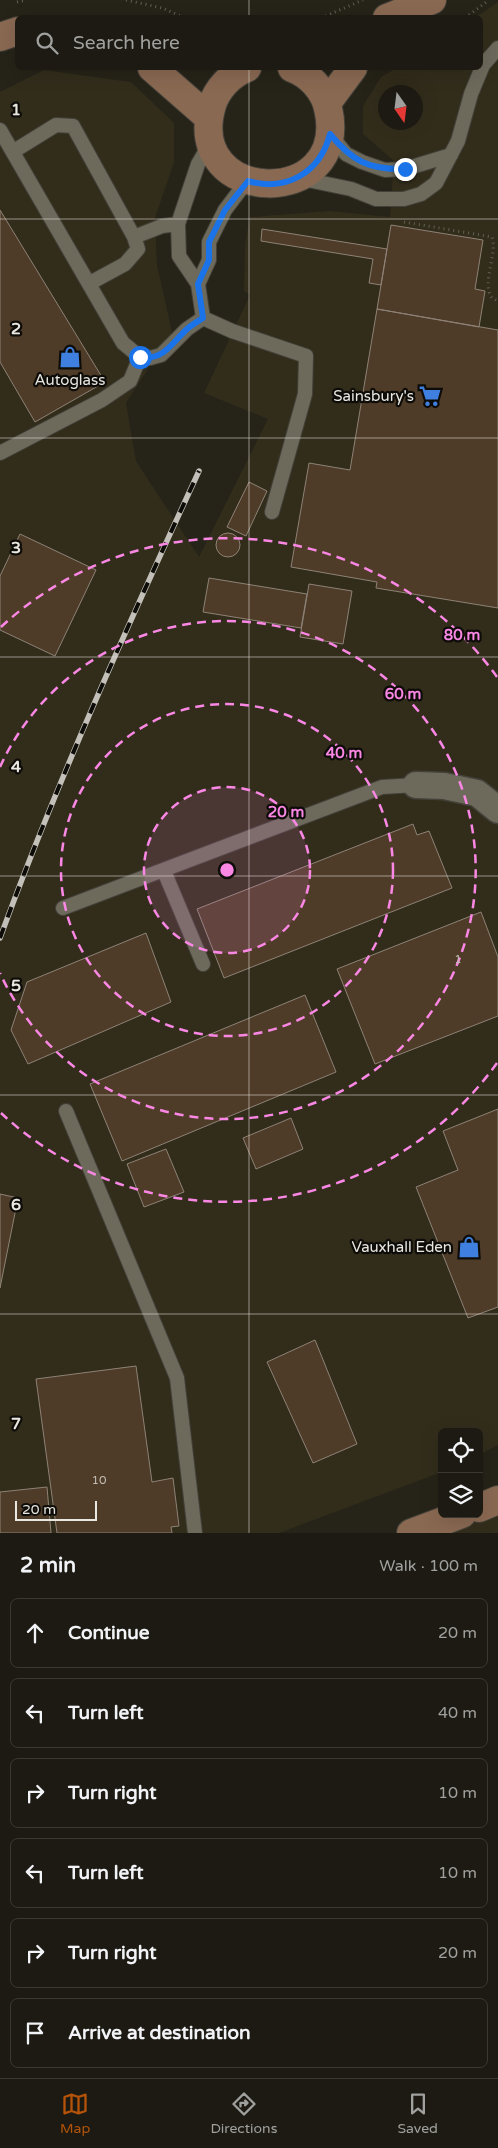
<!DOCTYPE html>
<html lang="en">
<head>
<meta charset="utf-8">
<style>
  body { margin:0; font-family:"Varela Round",sans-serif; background:#25231b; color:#f1f3f6 }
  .controls { position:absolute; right:15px; bottom:15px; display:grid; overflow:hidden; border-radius:8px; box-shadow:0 5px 20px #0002 }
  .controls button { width:45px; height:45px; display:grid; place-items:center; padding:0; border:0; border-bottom:1px solid #3a3832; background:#1c1a12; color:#f1f3f6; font:25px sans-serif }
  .compass { position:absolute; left:378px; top:85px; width:45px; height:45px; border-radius:50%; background:#1c1a12; box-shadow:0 5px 20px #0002; rotate:166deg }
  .scale { position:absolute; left:15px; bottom:12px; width:82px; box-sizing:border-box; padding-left:5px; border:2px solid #e9e7e0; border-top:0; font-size:14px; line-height:18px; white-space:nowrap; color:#e9e7e0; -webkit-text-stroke:4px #0e0c08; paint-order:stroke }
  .stop { position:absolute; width:15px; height:15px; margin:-11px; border:4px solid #1a73e8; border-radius:50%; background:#fff }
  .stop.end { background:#1a73e8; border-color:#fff; box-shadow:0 1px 5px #0008 }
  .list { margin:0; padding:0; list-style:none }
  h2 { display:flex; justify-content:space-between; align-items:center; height:65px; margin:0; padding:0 20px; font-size:21px }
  h2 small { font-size:16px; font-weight:400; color:#a0a19f }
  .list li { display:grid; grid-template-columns:32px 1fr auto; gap:15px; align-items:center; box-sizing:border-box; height:70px; margin:0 10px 10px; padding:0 10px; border:1px solid #3a3832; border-radius:8px }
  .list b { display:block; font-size:19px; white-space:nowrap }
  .list em { font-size:16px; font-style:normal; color:#a0a19f }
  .icon { flex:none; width:28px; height:28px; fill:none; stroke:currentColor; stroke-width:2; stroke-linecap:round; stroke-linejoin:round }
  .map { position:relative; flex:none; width:498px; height:1533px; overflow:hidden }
  .search { position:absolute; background:#1c1a12; box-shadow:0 5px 20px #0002; left:15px; right:15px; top:15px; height:55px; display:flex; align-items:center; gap:12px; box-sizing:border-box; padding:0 18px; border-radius:8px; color:#a0a19f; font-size:19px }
  .sheet { height:545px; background:#1c1a12 }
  nav { display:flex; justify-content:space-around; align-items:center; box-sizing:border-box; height:70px; border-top:1px solid #3a3832; background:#1c1a12; font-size:14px; color:#a0a19f }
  nav a { display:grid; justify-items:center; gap:2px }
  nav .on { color:#b45309 }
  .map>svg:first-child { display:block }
</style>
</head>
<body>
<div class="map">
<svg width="498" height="1533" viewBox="0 0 498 1533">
  <rect width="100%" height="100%" fill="#262318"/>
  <path fill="#322d1b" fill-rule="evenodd" d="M498,2V1445L479,1455V1432H442V1472L279,1533H0V92L44,70L131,82L174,123V162L155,218L157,265L172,332L126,403L136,461L199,557L268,419L204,393L250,295L244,291L245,244L250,217L330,211L390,217L394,161L363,134V106L381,77L397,68H480V18L476,17ZM386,92H416V122H386Z
    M498,1509V1533H439Z"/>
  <path fill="#4f3c28" stroke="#8d8277" d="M0,210L105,382L35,422L0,362Z
    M391,225L483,240L475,289L485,291L479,327L377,309Z
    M262,229L387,249L381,285L369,283L373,259L261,241Z
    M377,309L498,330V608L376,588L377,582L291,567L309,463L350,470Z
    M249,482L267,491L246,536L227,527Z
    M216 545a12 12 0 1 1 24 0a12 12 0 1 1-24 0Z
    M20,534L96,570L55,656L0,630V576Z
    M209,578L307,594L301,628L203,612Z
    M309,584L352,591L343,644L300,637Z
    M413,824L417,835L429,831L452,888L224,978L197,909Z
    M481,912L498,957V1016L375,1064L337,969Z
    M146,933L171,1002L28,1064L11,1030L27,982Z
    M305,995L336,1072L122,1161L90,1084Z
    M498,1109V1307L468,1318L416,1187L458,1170L443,1131Z
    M291,1118L303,1149L256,1169L243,1138Z
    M166,1149L184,1192L144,1207L127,1164Z
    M0,1194L18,1198L0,1288Z
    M315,1340L357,1444L313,1463L267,1362Z
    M136,1366L152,1482L173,1478L179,1526L171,1527L172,1533H57L36,1379Z
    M47,1487L51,1533H0V1492Z"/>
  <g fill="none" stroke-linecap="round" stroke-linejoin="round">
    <g stroke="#434139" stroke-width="16">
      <path id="lane" d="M0,130L123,343L140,357L150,358L161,355L187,329L203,318L198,284L179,256L178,224L198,164L211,142
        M330,134L346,154L362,162L385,170L405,169L451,155
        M14,151L56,125L73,126L134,237L138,249L125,264L90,283
        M298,178L351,189L376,199H404L421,194L436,183L458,141L471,94L483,65L498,48
        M134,237L162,226L178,224
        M198,284L209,260V242L225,210L247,181
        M203,318L232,331L306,356L305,394L272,512
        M0,453L102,400L130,381L140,357
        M164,871L203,964
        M63,908L382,787L416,785
        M66,1111L177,1378L195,1533"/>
    </g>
    <g stroke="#434139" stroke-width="29">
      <path id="street" d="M416,785L444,786L477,793L498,810"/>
    </g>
    <g stroke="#434139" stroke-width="30">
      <path id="secondary" d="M387,18L432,0
        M0,37L18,31
        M152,68L208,117
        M247,68C231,74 217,89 212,105C182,207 352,211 328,108C324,90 309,74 292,68
        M327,103L353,68
        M479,1508L498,1500
        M411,1533L462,1514"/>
    </g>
    <path stroke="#615f55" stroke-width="3" stroke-dasharray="1 4" stroke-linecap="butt" d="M126,0L162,8L185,18
      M17,2L26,0
      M321,18L363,0
      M465,18L489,0
      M404,222L492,237C498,253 481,284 492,298L498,301"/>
    <use href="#lane" stroke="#6d6a5c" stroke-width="14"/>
    <use href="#street" stroke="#6d6a5c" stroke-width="26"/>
    <use href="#secondary" stroke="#8a6952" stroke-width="28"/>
    <g stroke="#c2c0b8" stroke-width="5.5">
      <path id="rail" d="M0,938C58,779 128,625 199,471"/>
    </g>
    <use href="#rail" stroke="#0e0c08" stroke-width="4" stroke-dasharray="11" stroke-linecap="butt"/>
  </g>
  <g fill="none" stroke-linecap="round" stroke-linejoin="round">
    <path stroke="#1a73e8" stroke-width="6" d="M140,357C163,361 171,344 186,330C191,325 197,322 203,318L198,284L209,260V242L225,210L248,181C286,192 320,173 330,134C352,161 369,170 405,169"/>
  </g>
  <path fill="none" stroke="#e9e7e0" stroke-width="1" stroke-opacity="0.55" d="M249,0V18M249,68V1533M0,219H498M0,438H498M0,657H498M0,876H498M0,1095H498M0,1314H498"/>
  <circle cx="227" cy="870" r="83" fill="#fb87e5" fill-opacity=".12"/>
  <g fill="none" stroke="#fb87e5" stroke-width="2.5" stroke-dasharray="9 6">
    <circle cx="227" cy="870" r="83"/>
    <circle cx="227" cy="870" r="166"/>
    <path d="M0 767A249 249 0 1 1 0 973"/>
    <path d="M497 1063A332 332 0 0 1 1 1113M1 627A332 332 0 0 1 497 677"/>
  </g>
  <defs>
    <g id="shop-bare" transform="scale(1.725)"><path d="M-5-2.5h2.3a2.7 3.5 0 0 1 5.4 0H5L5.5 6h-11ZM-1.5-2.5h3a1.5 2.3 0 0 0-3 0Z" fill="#3f7fe0" stroke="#0e0c08" stroke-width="2.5" paint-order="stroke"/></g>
    <g id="supermarket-bare" transform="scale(1.725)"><path d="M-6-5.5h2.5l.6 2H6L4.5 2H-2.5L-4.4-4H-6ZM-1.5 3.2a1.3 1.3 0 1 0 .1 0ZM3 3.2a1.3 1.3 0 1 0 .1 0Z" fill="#3f7fe0" stroke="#0e0c08" stroke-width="2.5" paint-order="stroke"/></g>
  </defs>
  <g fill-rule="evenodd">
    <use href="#shop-bare" x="70" y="357"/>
    <use href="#supermarket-bare" x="430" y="396"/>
    <use href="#shop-bare" x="469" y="1247"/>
  </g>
  <g text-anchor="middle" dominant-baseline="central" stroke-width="4.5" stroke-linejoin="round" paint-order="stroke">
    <g font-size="12" fill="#c2bcb2">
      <text x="458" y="959">1</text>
      <text x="99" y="1480">10</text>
    </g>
    <g font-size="15" fill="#e9e7e0" stroke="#0e0c08" text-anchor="end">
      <text x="70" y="380" text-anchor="middle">Autoglass</text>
      <text x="414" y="396">Sainsbury's</text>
      <text x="452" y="1247">Vauxhall Eden</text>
    </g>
  </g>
  <g font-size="16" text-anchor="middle" font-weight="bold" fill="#e9e7e0" stroke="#0e0c08" stroke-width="4.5" stroke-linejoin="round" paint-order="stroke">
    <text x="16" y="115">1</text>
    <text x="16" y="334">2</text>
    <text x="16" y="553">3</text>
    <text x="16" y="772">4</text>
    <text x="16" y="991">5</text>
    <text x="16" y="1210">6</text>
    <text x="16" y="1429">7</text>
  </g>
  <circle cx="227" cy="870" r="8" fill="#fb87e5" stroke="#0e0c08" stroke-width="2.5"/>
  <g font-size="15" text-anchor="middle" font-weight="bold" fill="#fb87e5" stroke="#0e0c08" stroke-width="4.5" stroke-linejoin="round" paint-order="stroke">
    <text x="462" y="640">80 m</text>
    <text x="403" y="699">60 m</text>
    <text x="344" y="758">40 m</text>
    <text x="286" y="817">20 m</text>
  </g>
</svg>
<div class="controls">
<button><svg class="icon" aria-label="locate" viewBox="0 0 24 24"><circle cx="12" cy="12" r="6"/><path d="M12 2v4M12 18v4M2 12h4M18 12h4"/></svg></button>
<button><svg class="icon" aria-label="layers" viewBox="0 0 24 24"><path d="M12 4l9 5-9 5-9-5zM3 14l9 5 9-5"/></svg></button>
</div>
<svg class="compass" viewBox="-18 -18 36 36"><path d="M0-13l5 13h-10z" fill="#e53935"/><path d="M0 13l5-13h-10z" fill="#a0a19f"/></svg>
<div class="scale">20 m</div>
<div class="stop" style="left:140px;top:357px"></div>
<div class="stop end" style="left:405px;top:169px"></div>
<div class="search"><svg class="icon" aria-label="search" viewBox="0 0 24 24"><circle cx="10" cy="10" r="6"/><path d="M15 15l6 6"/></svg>Search here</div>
</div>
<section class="sheet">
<h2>2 min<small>Walk · 100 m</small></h2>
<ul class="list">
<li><svg class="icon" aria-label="ahead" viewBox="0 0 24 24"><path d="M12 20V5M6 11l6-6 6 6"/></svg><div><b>Continue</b></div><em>20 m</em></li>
<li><svg class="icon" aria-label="left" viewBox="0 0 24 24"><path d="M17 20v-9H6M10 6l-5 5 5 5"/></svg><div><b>Turn left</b></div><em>40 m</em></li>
<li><svg class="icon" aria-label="right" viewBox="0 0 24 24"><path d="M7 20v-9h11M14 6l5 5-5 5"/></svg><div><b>Turn right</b></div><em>10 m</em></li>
<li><svg class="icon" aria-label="left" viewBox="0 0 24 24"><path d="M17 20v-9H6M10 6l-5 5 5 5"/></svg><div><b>Turn left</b></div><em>10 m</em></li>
<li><svg class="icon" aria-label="right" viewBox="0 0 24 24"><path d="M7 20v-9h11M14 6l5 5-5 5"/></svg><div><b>Turn right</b></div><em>20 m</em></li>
<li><svg class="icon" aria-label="arrive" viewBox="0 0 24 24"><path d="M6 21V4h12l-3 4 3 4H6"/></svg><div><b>Arrive at destination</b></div></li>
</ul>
</section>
<nav>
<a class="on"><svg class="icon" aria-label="map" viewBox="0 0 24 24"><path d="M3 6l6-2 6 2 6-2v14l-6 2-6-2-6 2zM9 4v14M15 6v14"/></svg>Map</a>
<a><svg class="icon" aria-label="directions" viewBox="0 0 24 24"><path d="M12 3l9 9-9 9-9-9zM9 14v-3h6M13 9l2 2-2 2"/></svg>Directions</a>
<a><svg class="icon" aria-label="saved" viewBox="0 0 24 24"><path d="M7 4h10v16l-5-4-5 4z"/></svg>Saved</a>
</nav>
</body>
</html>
